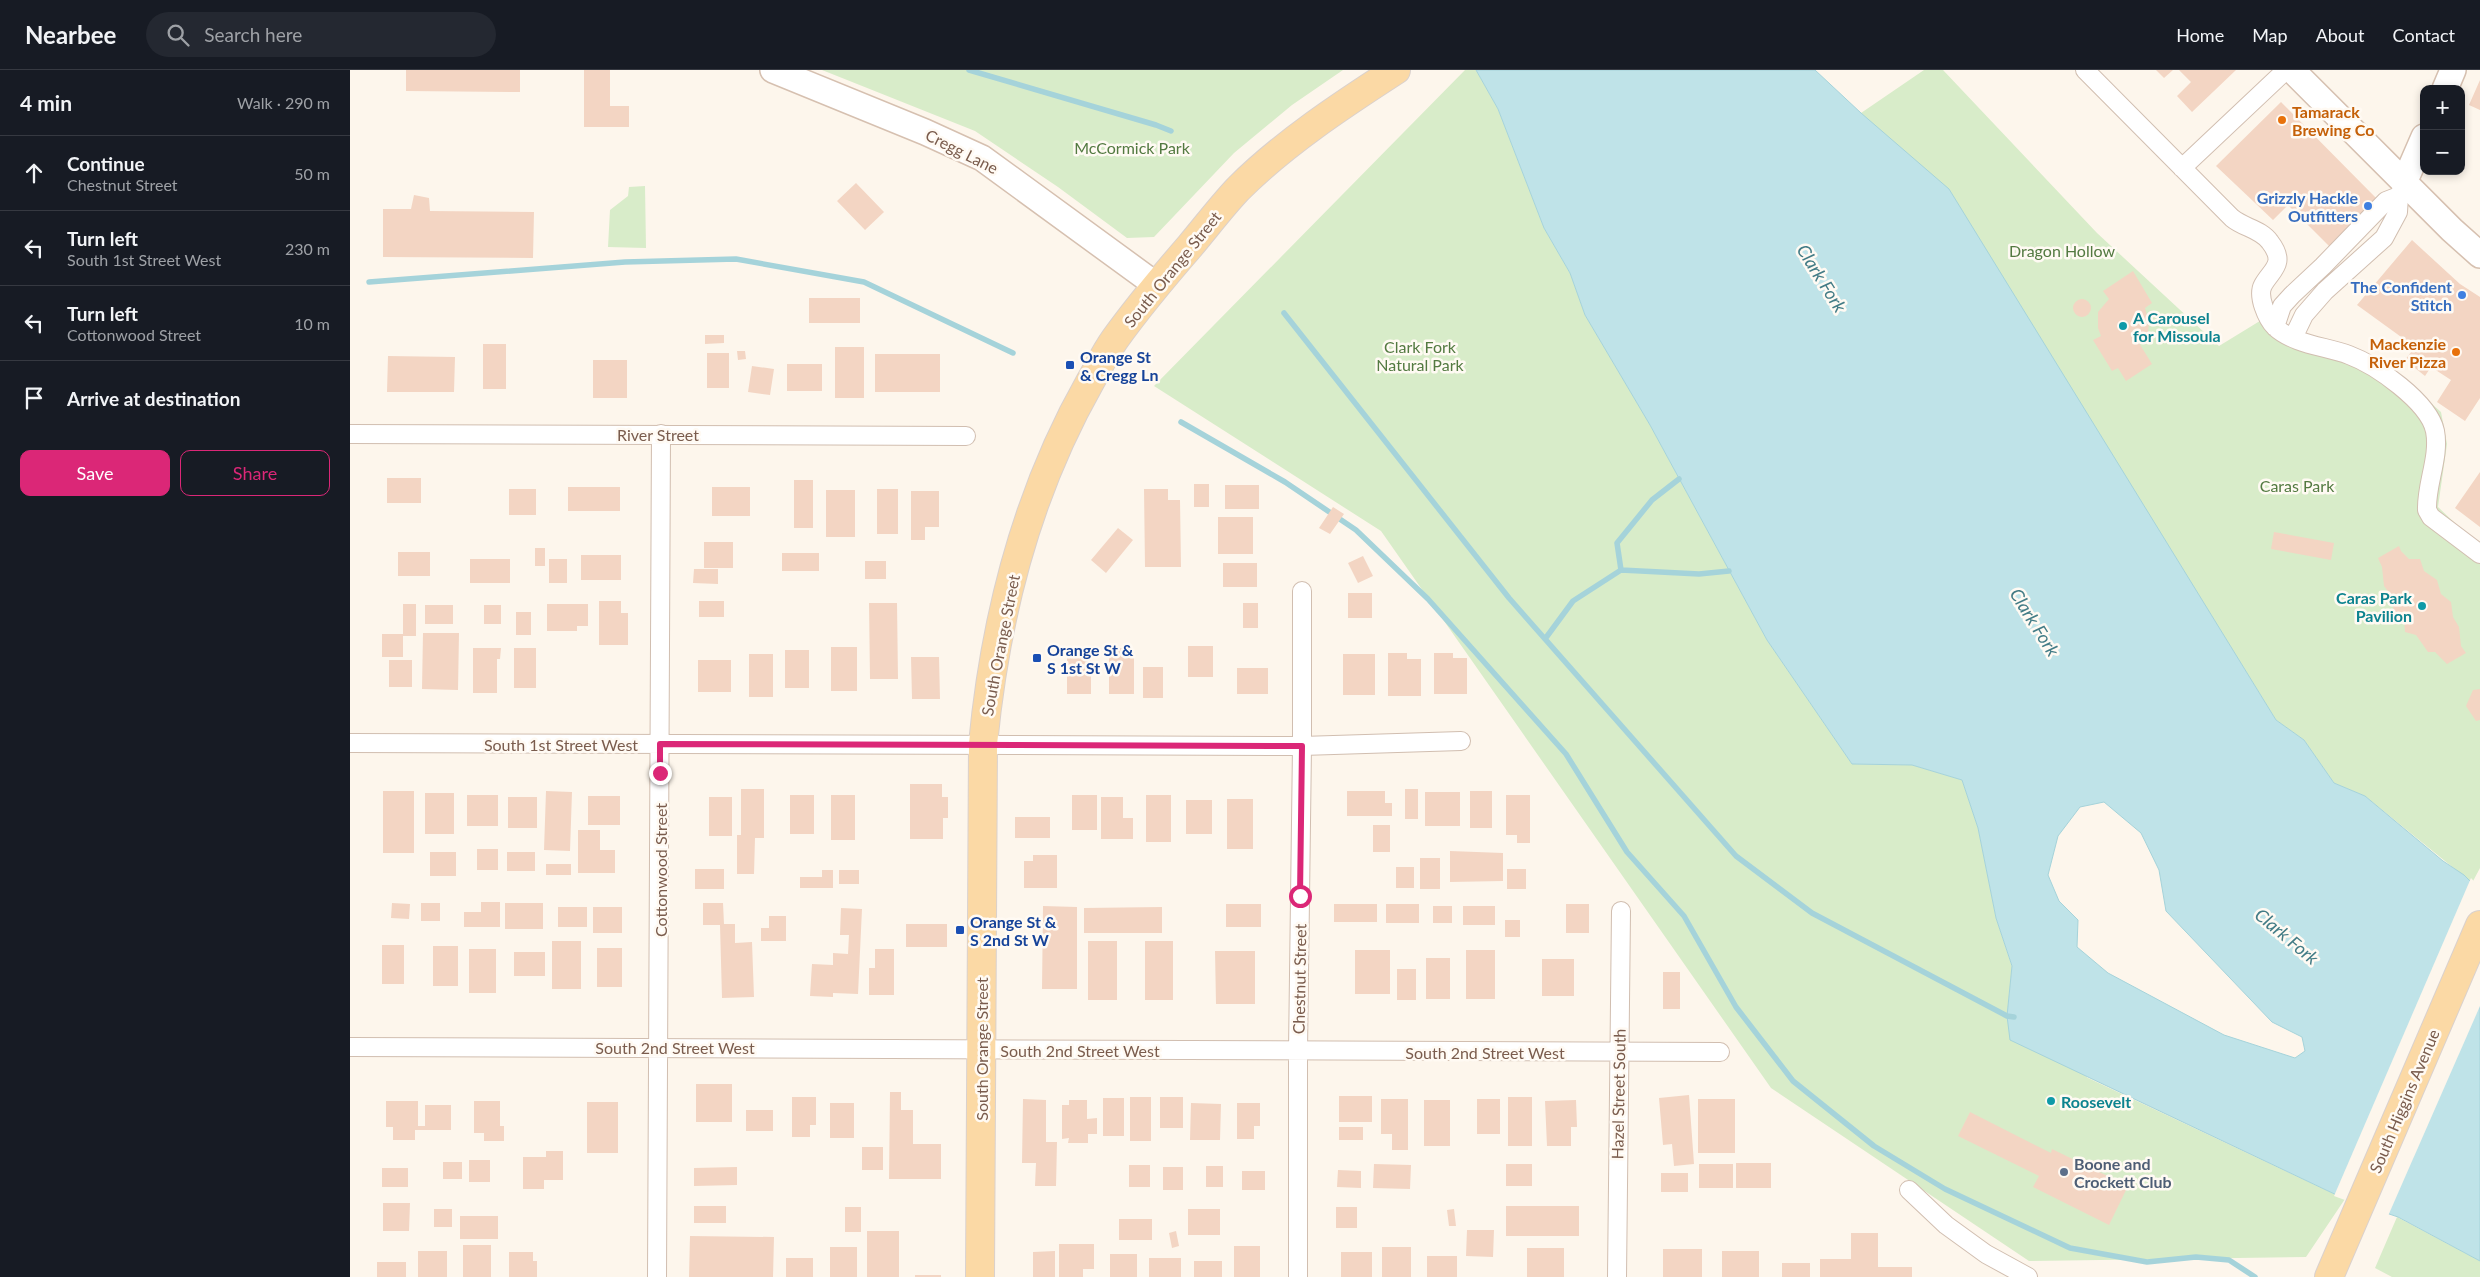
<!DOCTYPE html>
<html lang="en">
<head>
<meta charset="utf-8">
<style>
  body { margin:0; font-family:Lato,sans-serif; background:#242831; color:#f1f3f6 }
  .controls { position:absolute; right:15px; top:15px; display:grid; overflow:hidden; border-radius:10px; box-shadow:0 2px 8px #0003 }
  .controls button { width:45px; height:45px; display:grid; place-items:center; padding:0; border:0; border-bottom:1px solid #363941; background:#171b24; color:#f1f3f6; font:25px sans-serif }
  .stop { position:absolute; width:15px; height:15px; margin:-11px; border:4px solid #db2777; border-radius:50%; background:#fff }
  .stop.end { background:#db2777; border-color:#fff; box-shadow:0 1px 5px #0008 }
  .list { margin:0; padding:0; list-style:none }
  h2 { display:flex; justify-content:space-between; align-items:center; height:65px; margin:0; padding:0 20px; font-size:21px }
  h2 small { font-size:16px; font-weight:400; color:#9ea1a6 }
  .list li { display:grid; grid-template-columns:32px 1fr auto; gap:15px; align-items:center; box-sizing:border-box; height:75px; padding:0 20px; border-top:1px solid #363941 }
  .list b { display:block; font-size:19px; white-space:nowrap }
  .list p { margin:0; font-size:16px; white-space:nowrap; color:#9ea1a6 }
  .list em { font-size:16px; font-style:normal; color:#9ea1a6 }
  .actions { display:flex; gap:10px; padding:15px 20px }
  .actions a { flex:1; padding:11px 0; border:1px solid #db2777; border-radius:10px; text-align:center; font-size:18px; color:#db2777 }
  .actions .main { background:#db2777; color:#fff }
  .icon { flex:none; width:28px; height:28px; fill:none; stroke:currentColor; stroke-width:2; stroke-linecap:round; stroke-linejoin:round }
  .map { position:relative; flex:none; width:2130px; height:1207px; overflow:hidden }
  header { display:flex; align-items:center; gap:30px; box-sizing:border-box; height:70px; padding:0 25px; background:#171b24; border-bottom:1px solid #363941 }
  header strong { font-size:24px }
  nav { display:flex; gap:28px; margin-inline-start:auto; font-size:18px }
  .search { width:350px; height:45px; background:#242831; display:flex; align-items:center; gap:12px; box-sizing:border-box; padding:0 18px; border-radius:28px; color:#9ea1a6; font-size:19px }
  main { display:flex }
  aside { flex:1; background:#171b24 }
  .map>svg:first-child { display:block }
</style>
</head>
<body>
<header>
<strong>Nearbee</strong>
<div class="search"><svg class="icon" aria-label="search" viewBox="0 0 24 24"><circle cx="10" cy="10" r="6"/><path d="M15 15l6 6"/></svg>Search here</div>
<nav><a>Home</a><a>Map</a><a>About</a><a>Contact</a></nav>
</header>
<main>
<aside>
<h2>4 min<small>Walk · 290 m</small></h2>
<ul class="list">
<li><svg class="icon" aria-label="ahead" viewBox="0 0 24 24"><path d="M12 20V5M6 11l6-6 6 6"/></svg><div><b>Continue</b><p>Chestnut Street</p></div><em>50 m</em></li>
<li><svg class="icon" aria-label="left" viewBox="0 0 24 24"><path d="M17 20v-9H6M10 6l-5 5 5 5"/></svg><div><b>Turn left</b><p>South 1st Street West</p></div><em>230 m</em></li>
<li><svg class="icon" aria-label="left" viewBox="0 0 24 24"><path d="M17 20v-9H6M10 6l-5 5 5 5"/></svg><div><b>Turn left</b><p>Cottonwood Street</p></div><em>10 m</em></li>
<li><svg class="icon" aria-label="arrive" viewBox="0 0 24 24"><path d="M6 21V4h12l-3 4 3 4H6"/></svg><div><b>Arrive at destination</b></div></li>
</ul>
<div class="actions"><a class="main">Save</a><a>Share</a></div>
</aside>
<div class="map">
<svg width="2130" height="1207" viewBox="0 0 2130 1207">
  <rect width="100%" height="100%" fill="#fdf6ec"/>
  <path fill="#d8ecc9" d="M472,0H993L942,35L884,83L804,167L777,168L708,117L625,61Z
    M1115,0H1126L1148,39L1194,158L1220,203L1235,245L1300,355L1417,570L1502,694L1562,695L1612,710L1628,758L1646,848L1662,897L1657,946L1738,1008L1995,1129L1956,1187L1679,1191L1421,1018L1031,461L804,316Z
    M1574,0H1593L1747,163L1869,276L1918,246L1925,257L2058,313L2091,342L2097,374L2088,437L2130,477V798L2122,813L2015,726L1984,713L1954,670L1926,650L1660,220L1511,43Z
    M295,116L296,178L258,177L260,140L278,126L279,117Z
    M2047,1147L2130,1191V1207H2042L2025,1198Z"/>
  <path fill="#bfe3e8" stroke="#a5d3da" fill-rule="evenodd" d="M1126,0H1465L1511,43L1599,119L1926,650L1954,670L1984,713L2015,726L2093,791L2114,805L2130,821V1191L2048,1147L1995,1129L1660,970L1657,946L1662,896L1646,848L1628,758L1612,710L1562,695L1502,694L1417,570L1300,355L1235,245L1220,203L1194,158L1148,39ZM1754,732L1791,763L1809,800L1816,841L1922,952L1952,967L1955,981L1945,988L1874,965L1758,903L1727,877L1728,850L1709,831L1698,805L1708,766L1730,737Z"/>
  <path fill="#fdf6ec" d="M2121,808L2130,818V936L2038,1146L1984,1126Z"/>
  <g fill="none" stroke-linecap="round" stroke-linejoin="round">
    <path stroke="#a5d3da" stroke-width="5.5" d="M619,0L806,55L821,61
      M19,212L275,192L386,189L514,212L663,283
      M934,243L1159,528L1386,786L1462,843L1657,946L1664,947
      M831,352L935,412L1006,460L1078,529L1216,684L1277,782L1334,846L1386,937L1443,1011L1524,1076L1595,1119L1720,1178L1797,1192L1846,1187L1879,1190L1905,1207
      M1271,500L1267,473L1302,430L1329,409
      M1195,569L1223,531L1271,500L1349,504L1379,501"/>
  </g>
  <path fill="#f3d5c3" d="M56,0H170V22L56,21Z
    M234,0H260V36H279V57H234Z
    M1806,0H1823L1814,8Z
    M1829,0H1886L1842,42L1827,26L1841,12Z
    M2130,10V40L2119,35Z
    M1931,32L2028,130L1980,177L1938,135L1923,150L1866,96Z
    M506,113L534,142L515,160L487,131Z
    M64,125L79,128L80,141L184,142L183,188L33,187V139H61Z
    M2062,170L2110,214L2130,227V328L2115,351L2087,332L2101,310L2081,297L2075,306L2055,290L2065,277L2007,235Z
    M1783,201L1802,233L1795,238L1799,253L1798,262L1789,273L1802,294L1776,311L1768,298L1762,301L1743,270L1751,266L1748,258V242L1759,229L1753,221Z
    M459,228H510V253H459Z
    M1723 238a9 9 0 1 1 18 0a9 9 0 1 1-18 0Z
    M355,265H374V273L355,274Z
    M133,274H156V319H133Z
    M485,277H514V328H485Z
    M387,281H395L396,289L388,290Z
    M357,283H379V318H357Z
    M525,284H590V322H525Z
    M38,286L105,287L104,322H37Z
    M243,290H277V328H243Z
    M437,294H472V321H437Z
    M402,296L424,299L420,325L398,322Z
    M2130,402V457L2105,438Z
    M37,408H71V433H37Z
    M444,410H463V458H444Z
    M844,414H859V437H844Z
    M875,415H909V439H875Z
    M218,417H270V441H218Z
    M362,417H400V446H362Z
    M159,419H186V445H159Z
    M527,419H548V464H527Z
    M794,419H818V430H830L831,497H795Z
    M476,420H505V467H476Z
    M561,421H589V457H575V470H561Z
    M983,437L994,444L980,464L969,458Z
    M868,447H903V484H868Z
    M768,458L783,470L756,503L741,490Z
    M1924,462L1984,473L1981,490L1921,479Z
    M354,472H383V498H354Z
    M2049,476L2051,481L2059,489H2070L2074,501L2087,510L2091,524L2101,532L2103,547L2109,557L2111,576L2116,583L2097,594L2085,582H2078L2066,565L2055,562L2054,548L2043,541V528L2034,516L2032,497L2028,488Z
    M185,478H195V496H185Z
    M48,482H80V506H48Z
    M432,483H469V501H432Z
    M231,485H271V510H231Z
    M1013,486L1023,506L1008,513L998,493Z
    M120,489H160V513H120Z
    M199,489H217V513H199Z
    M515,491H536V509H515Z
    M873,493H907V517H873Z
    M344,499H368V514L343,513Z
    M998,523H1022V548H998Z
    M249,531H271V543H278V575H249Z
    M349,531H374V547H349Z
    M519,533H547L548,609H520Z
    M893,533H908V558H893Z
    M53,534H66V566H53Z
    M197,534H238V556H227V561H197Z
    M75,535H103V554H75Z
    M134,535H151V554H134Z
    M166,542H181V565H166Z
    M73,563H109L108,620L72,619Z
    M32,564H53V587H32Z
    M838,576H863V607H838Z
    M481,577H507V621H481Z
    M123,578H151L150,589H147V623H123Z
    M164,578H186V618H164Z
    M759,578H784V624H759Z
    M435,580H459V618H435Z
    M717,581H741V624H717Z
    M1038,583H1057V589H1071V626H1038Z
    M1084,583H1103V588H1117V624H1084Z
    M399,584H423V627H399Z
    M993,584H1025V625H993Z
    M561,587H589L590,629H562Z
    M39,590H62V617H39Z
    M348,590H381V622H348Z
    M793,597H813V628H793Z
    M887,598H918V624H887Z
    M2130,619V650L2126,651L2116,636L2123,620Z
    M560,714H592V727H598V748H593V769H560Z
    M391,719H414V768H405L404,804H387V765H391Z
    M1055,719H1068V749H1055Z
    M33,721H64V783H33Z
    M196,721L222,722L220,781L194,780Z
    M997,721H1035V733H1042V746H997Z
    M1120,721H1142V758H1120Z
    M1075,722H1110V756H1075Z
    M75,723H104V764H75Z
    M117,725H148V756H117Z
    M440,725H464V764H440Z
    M481,725H505V770H481Z
    M722,725H747V760H722Z
    M796,725H821V772H796Z
    M1156,725H1180V773H1167V765H1156Z
    M238,726H270V755H238Z
    M158,727H187V758H158Z
    M359,727H382V766H359Z
    M751,727H773V748H783V769H751Z
    M877,729H903V779H877Z
    M836,730H862V764H836Z
    M665,747H700V768H665Z
    M1023,755H1040V782H1023Z
    M228,760H250V780H265V803H228Z
    M127,779H148V800H127Z
    M1100,781L1153,783V811L1100,812Z
    M80,782H106V806H80Z
    M157,782H185V801H157Z
    M683,785H707V818H674V791H683Z
    M1070,788H1090V819H1070Z
    M196,794H221V805H196Z
    M1046,797H1064V818H1046Z
    M345,799H374V819H345Z
    M1157,799H1176V819H1157Z
    M472,800H483V818H450V807H472Z
    M489,800H509V814H489Z
    M131,832H150V857H114V842H131Z
    M42,833L60,834L59,849L41,848Z
    M71,833H90V851H71Z
    M155,833H193V859H155Z
    M353,833H373L374,854H385V873L402,872L404,927L372,928L370,855H353Z
    M876,834H911V857H876Z
    M984,834H1027V852H984Z
    M1036,834H1069V853H1036Z
    M1216,834H1239V863H1216Z
    M693,836L727,837V919H692Z
    M1083,836H1102V853H1083Z
    M1113,836H1145V855H1113Z
    M208,837H237V857H208Z
    M243,837H272V863H243Z
    M812,837V863H734V838Z
    M491,838L512,839L508,924L483,923V927L460,926L462,894L483,895V883L498,884L499,865H490Z
    M419,846H436V871H411V858H419Z
    M1155,850H1170V867H1155Z
    M556,854H597V877H556Z
    M202,871H231V919H202Z
    M738,871H767V930H738Z
    M795,871H823V930H795Z
    M32,875H54V914H32Z
    M83,876H108V916H83Z
    M247,878H272V917H247Z
    M119,879H146V923H119Z
    M525,879H544V925H519V898H525Z
    M1005,880H1040V924H1005Z
    M1116,880H1145V929H1116Z
    M865,881H905V934H866Z
    M164,882H195V906H164Z
    M1076,888H1100V929H1076Z
    M1192,889H1224V926H1192Z
    M1047,899H1066V930H1047Z
    M1313,902H1330V939H1313Z
    M346,1014H382V1052H346Z
    M540,1022H551V1040H563V1074H591V1109H539Z
    M1339,1025L1344,1094L1324,1096L1322,1074L1313,1075L1309,1028Z
    M989,1026H1022V1052H989Z
    M442,1027H466V1055H460V1067H442Z
    M780,1027H801V1071H780Z
    M810,1027H833V1058H810Z
    M1158,1027H1182V1076H1158Z
    M753,1028H774V1066H753Z
    M673,1029L696,1030V1072H707L706,1116H685L686,1093H672Z
    M1031,1029H1058V1080H1042V1064H1031Z
    M1127,1029H1150V1064H1127Z
    M1348,1029H1385V1083H1348Z
    M719,1030H737V1049L747,1048V1064H738V1073H718L719,1068L712,1069V1035H719Z
    M1074,1030H1100V1076H1074Z
    M1226,1030L1227,1057H1221V1076H1197L1195,1031Z
    M36,1031H68V1056H75V1035H101V1060H65V1070H43V1057H36Z
    M124,1031H150V1056H154V1071H134V1063H124Z
    M237,1032H268V1083H237Z
    M480,1033H504V1068H480Z
    M841,1033L871,1034L870,1070H840Z
    M887,1033H910V1056H904V1069H887Z
    M396,1040H423V1061H396Z
    M1620,1042L1701,1083L1702,1079L1778,1116L1759,1155L1683,1117L1689,1106L1608,1066Z
    M989,1057H1013V1070H989Z
    M512,1077H533V1100H512Z
    M196,1081H213V1110H194V1119H173V1087H196Z
    M119,1090H140V1112H119Z
    M93,1092H112V1109H93Z
    M1386,1093H1421V1118H1386Z
    M1024,1094L1061,1095L1060,1119L1023,1118Z
    M1156,1094H1182V1116H1156Z
    M1349,1094H1383V1118H1349Z
    M779,1095H800V1117H779Z
    M856,1096H873V1117H856Z
    M387,1097V1115L344,1116V1098Z
    M813,1097H833V1120H813Z
    M32,1098H58V1117H32Z
    M988,1100L1011,1101V1118L987,1117Z
    M892,1101H915V1120H892Z
    M1311,1103H1338V1122H1311Z
    M33,1133H60L59,1161H33Z
    M344,1136H376V1153H344Z
    M1156,1136H1229V1166H1156Z
    M495,1137H511V1162H495Z
    M986,1137H1007V1158H986Z
    M84,1139H102V1157H84Z
    M838,1139H870V1165H838Z
    M1104,1139L1106,1156H1099L1097,1140Z
    M110,1146H148V1169H110Z
    M769,1149H802V1170H769Z
    M1117,1160H1144L1143,1187L1116,1186Z
    M517,1161H549V1207H517Z
    M826,1161L829,1176L822,1178L819,1163Z
    M1501,1163H1528V1197H1562V1207H1470V1189H1501Z
    M340,1166L424,1167L423,1207H339Z
    M709,1174H744V1199H733V1207H709Z
    M113,1175H141V1207H113Z
    M884,1176H910V1207H884Z
    M480,1177H507V1207H480Z
    M1032,1177H1061V1207H1032Z
    M1177,1178H1214V1207H1177Z
    M1313,1179H1352V1207H1313Z
    M68,1181H97V1207H68Z
    M705,1181V1207H683V1182Z
    M1372,1181H1409V1207H1372Z
    M159,1182H183V1191H187V1207H159Z
    M991,1182H1022V1207H991Z
    M760,1184H787V1207H760Z
    M1077,1186H1107V1207H1077Z
    M436,1188H463V1207H436Z
    M799,1188H831V1207H799Z
    M844,1191H872V1207H844Z
    M27,1192H56V1207H27Z
    M1432,1193H1460V1207H1432Z
    M565,1205H591V1207H565Z"/>
  <g fill="none" stroke-linecap="round" stroke-linejoin="round">
    <g stroke="#d1beb0" stroke-width="20">
      <path id="street" d="M1735,0L1882,148C1894,158 1911,159 1920,172C1937,194 1921,200 1913,215C1907,226 1917,249 1925,257C1945,275 1975,276 1999,285C2026,295 2079,332 2085,361C2090,387 2076,414 2077,440L2081,447L2130,484
        M1832,98L1936,0
        M1925,257L1932,236L1942,225L1973,196L2036,131L2049,126
        M1943,268L1954,245L1975,221L2034,168L2048,142L2049,126L2054,113
        M0,364L616,366
        M0,673L952,676L1111,671
        M0,977L1370,982
        M1559,1120L1596,1155L1636,1184L1678,1207
        M307,1207L311,364
        M948,1207V981L952,676V521
        M1267,1207L1271,841"/>
    </g>
    <g stroke="#d6c0b0" stroke-width="28">
      <path id="secondary" d="M423,0L575,62L632,88L806,215
        M1942,0L2102,160L2130,185
        M2095,19L2103,0
        M2054,113L2074,67"/>
    </g>
    <g stroke="#dad1cd" stroke-width="30">
      <path id="primary" d="M630,1207L633,674C645,547 677,423 740,312C748,298 755,283 765,269C788,237 814,206 840,176C856,157 871,137 888,119C934,73 992,35 1046,0
        M1979,1207L2130,855"/>
    </g>
    <use href="#street" stroke="#fff" stroke-width="18"/>
    <use href="#secondary" stroke="#fff" stroke-width="25"/>
    <use href="#primary" stroke="#fbd9a5" stroke-width="28"/>
  </g>
  <g fill="none" stroke-linecap="round" stroke-linejoin="round">
    <path stroke="#db2777" stroke-width="6" d="M310,703V674L952,676L950,826"/>
  </g>
  <g fill="#e8710a" stroke="#fffaf3" stroke-width="2">
    <circle cx="1932" cy="50" r="5"/>
    <circle cx="2106" cy="282" r="5"/>
  </g>
  <g fill="#3f7fe0" stroke="#fffaf3" stroke-width="2">
    <circle cx="2018" cy="136" r="5"/>
    <circle cx="2112" cy="225" r="5"/>
  </g>
  <g fill="#0f9aa8" stroke="#fffaf3" stroke-width="2">
    <circle cx="1773" cy="256" r="5"/>
    <circle cx="2072" cy="536" r="5"/>
    <circle cx="1701" cy="1031" r="5"/>
  </g>
  <g fill="#1a4fb4" stroke="#fffaf3" stroke-width="2">
    <rect x="715" y="290" width="10" height="10" rx="2.5"/>
    <rect x="682" y="583" width="10" height="10" rx="2.5"/>
    <rect x="605" y="855" width="10" height="10" rx="2.5"/>
  </g>
  <circle fill="#5c6f8a" stroke="#fffaf3" stroke-width="2" cx="1714" cy="1102" r="5"/>
  <g text-anchor="middle" dominant-baseline="central" stroke-width="5" stroke-linejoin="round" paint-order="stroke">
    <g font-size="16" font-weight="bold" fill="#c56008" stroke="#fffaf3" text-anchor="start">
      <text x="1942" y="41">Tamarack<tspan x="1942" dy="18">Brewing Co</tspan></text>
      <text x="2096" y="273" text-anchor="end">Mackenzie<tspan x="2096" dy="18">River Pizza</tspan></text>
    </g>
    <g font-size="16" fill="#537a41" stroke="#fffaf3">
      <text x="782" y="77">McCormick Park</text>
      <text x="1712" y="180">Dragon Hollow</text>
      <text x="1070" y="276">Clark Fork<tspan x="1070" dy="18">Natural Park</tspan></text>
      <text x="1947" y="415">Caras Park</text>
    </g>
    <g font-size="16" fill="#7a5c4d" stroke="#fffaf3">
      <text transform="translate(612 81) rotate(27)">Cregg Lane</text>
      <text transform="translate(822 199) rotate(-51)">South Orange Street</text>
      <text x="308" y="364">River Street</text>
      <text transform="translate(650 575) rotate(-79)">South Orange Street</text>
      <text x="211" y="674">South 1st Street West</text>
      <text transform="translate(310 800) rotate(-90)">Cottonwood Street</text>
      <text transform="translate(949 909) rotate(-89)">Chestnut Street</text>
      <text x="325" y="977">South 2nd Street West</text>
      <text transform="translate(631 979) rotate(-90)">South Orange Street</text>
      <text x="730" y="980">South 2nd Street West</text>
      <text x="1135" y="982">South 2nd Street West</text>
      <text transform="translate(1268 1024) rotate(-89)">Hazel Street South</text>
      <text transform="translate(2054 1031) rotate(-67)">South Higgins Avenue</text>
    </g>
    <g font-size="16" font-weight="bold" fill="#366cbe" stroke="#fffaf3" text-anchor="end">
      <text x="2008" y="127">Grizzly Hackle<tspan x="2008" dy="18">Outfitters</tspan></text>
      <text x="2102" y="216">The Confident<tspan x="2102" dy="18">Stitch</tspan></text>
    </g>
    <g font-size="16" font-weight="bold" fill="#0d838f" stroke="#fffaf3" text-anchor="start">
      <text x="1783" y="247">A Carousel<tspan x="1783" dy="18">for Missoula</tspan></text>
      <text x="2062" y="527" text-anchor="end">Caras Park<tspan x="2062" dy="18">Pavilion</tspan></text>
      <text x="1711" y="1031">Roosevelt</text>
    </g>
    <g font-size="16" font-weight="bold" fill="#164399" stroke="#fffaf3" text-anchor="start">
      <text x="730" y="286">Orange St<tspan x="730" dy="18">&amp; Cregg Ln</tspan></text>
      <text x="697" y="579">Orange St &amp;<tspan x="697" dy="18">S 1st St W</tspan></text>
      <text x="620" y="851">Orange St &amp;<tspan x="620" dy="18">S 2nd St W</tspan></text>
    </g>
    <g font-size="16" font-weight="bold" fill="#4e5e75" stroke="#fffaf3" text-anchor="start">
      <text x="1724" y="1093">Boone and<tspan x="1724" dy="18">Crockett Club</tspan></text>
    </g>
    <g font-size="18" font-style="italic" fill="#437c86" stroke="#fffaf3">
      <text transform="translate(1472 208) rotate(58)">Clark Fork</text>
      <text transform="translate(1685 552) rotate(58)">Clark Fork</text>
      <text transform="translate(1937 866) rotate(40)">Clark Fork</text>
    </g>
  </g>
</svg>
<div class="controls">
<button>+</button>
<button>−</button>
</div>
<div class="stop" style="left:950px;top:826px"></div>
<div class="stop end" style="left:310px;top:703px"></div>
</div>
</main>
</body>
</html>
